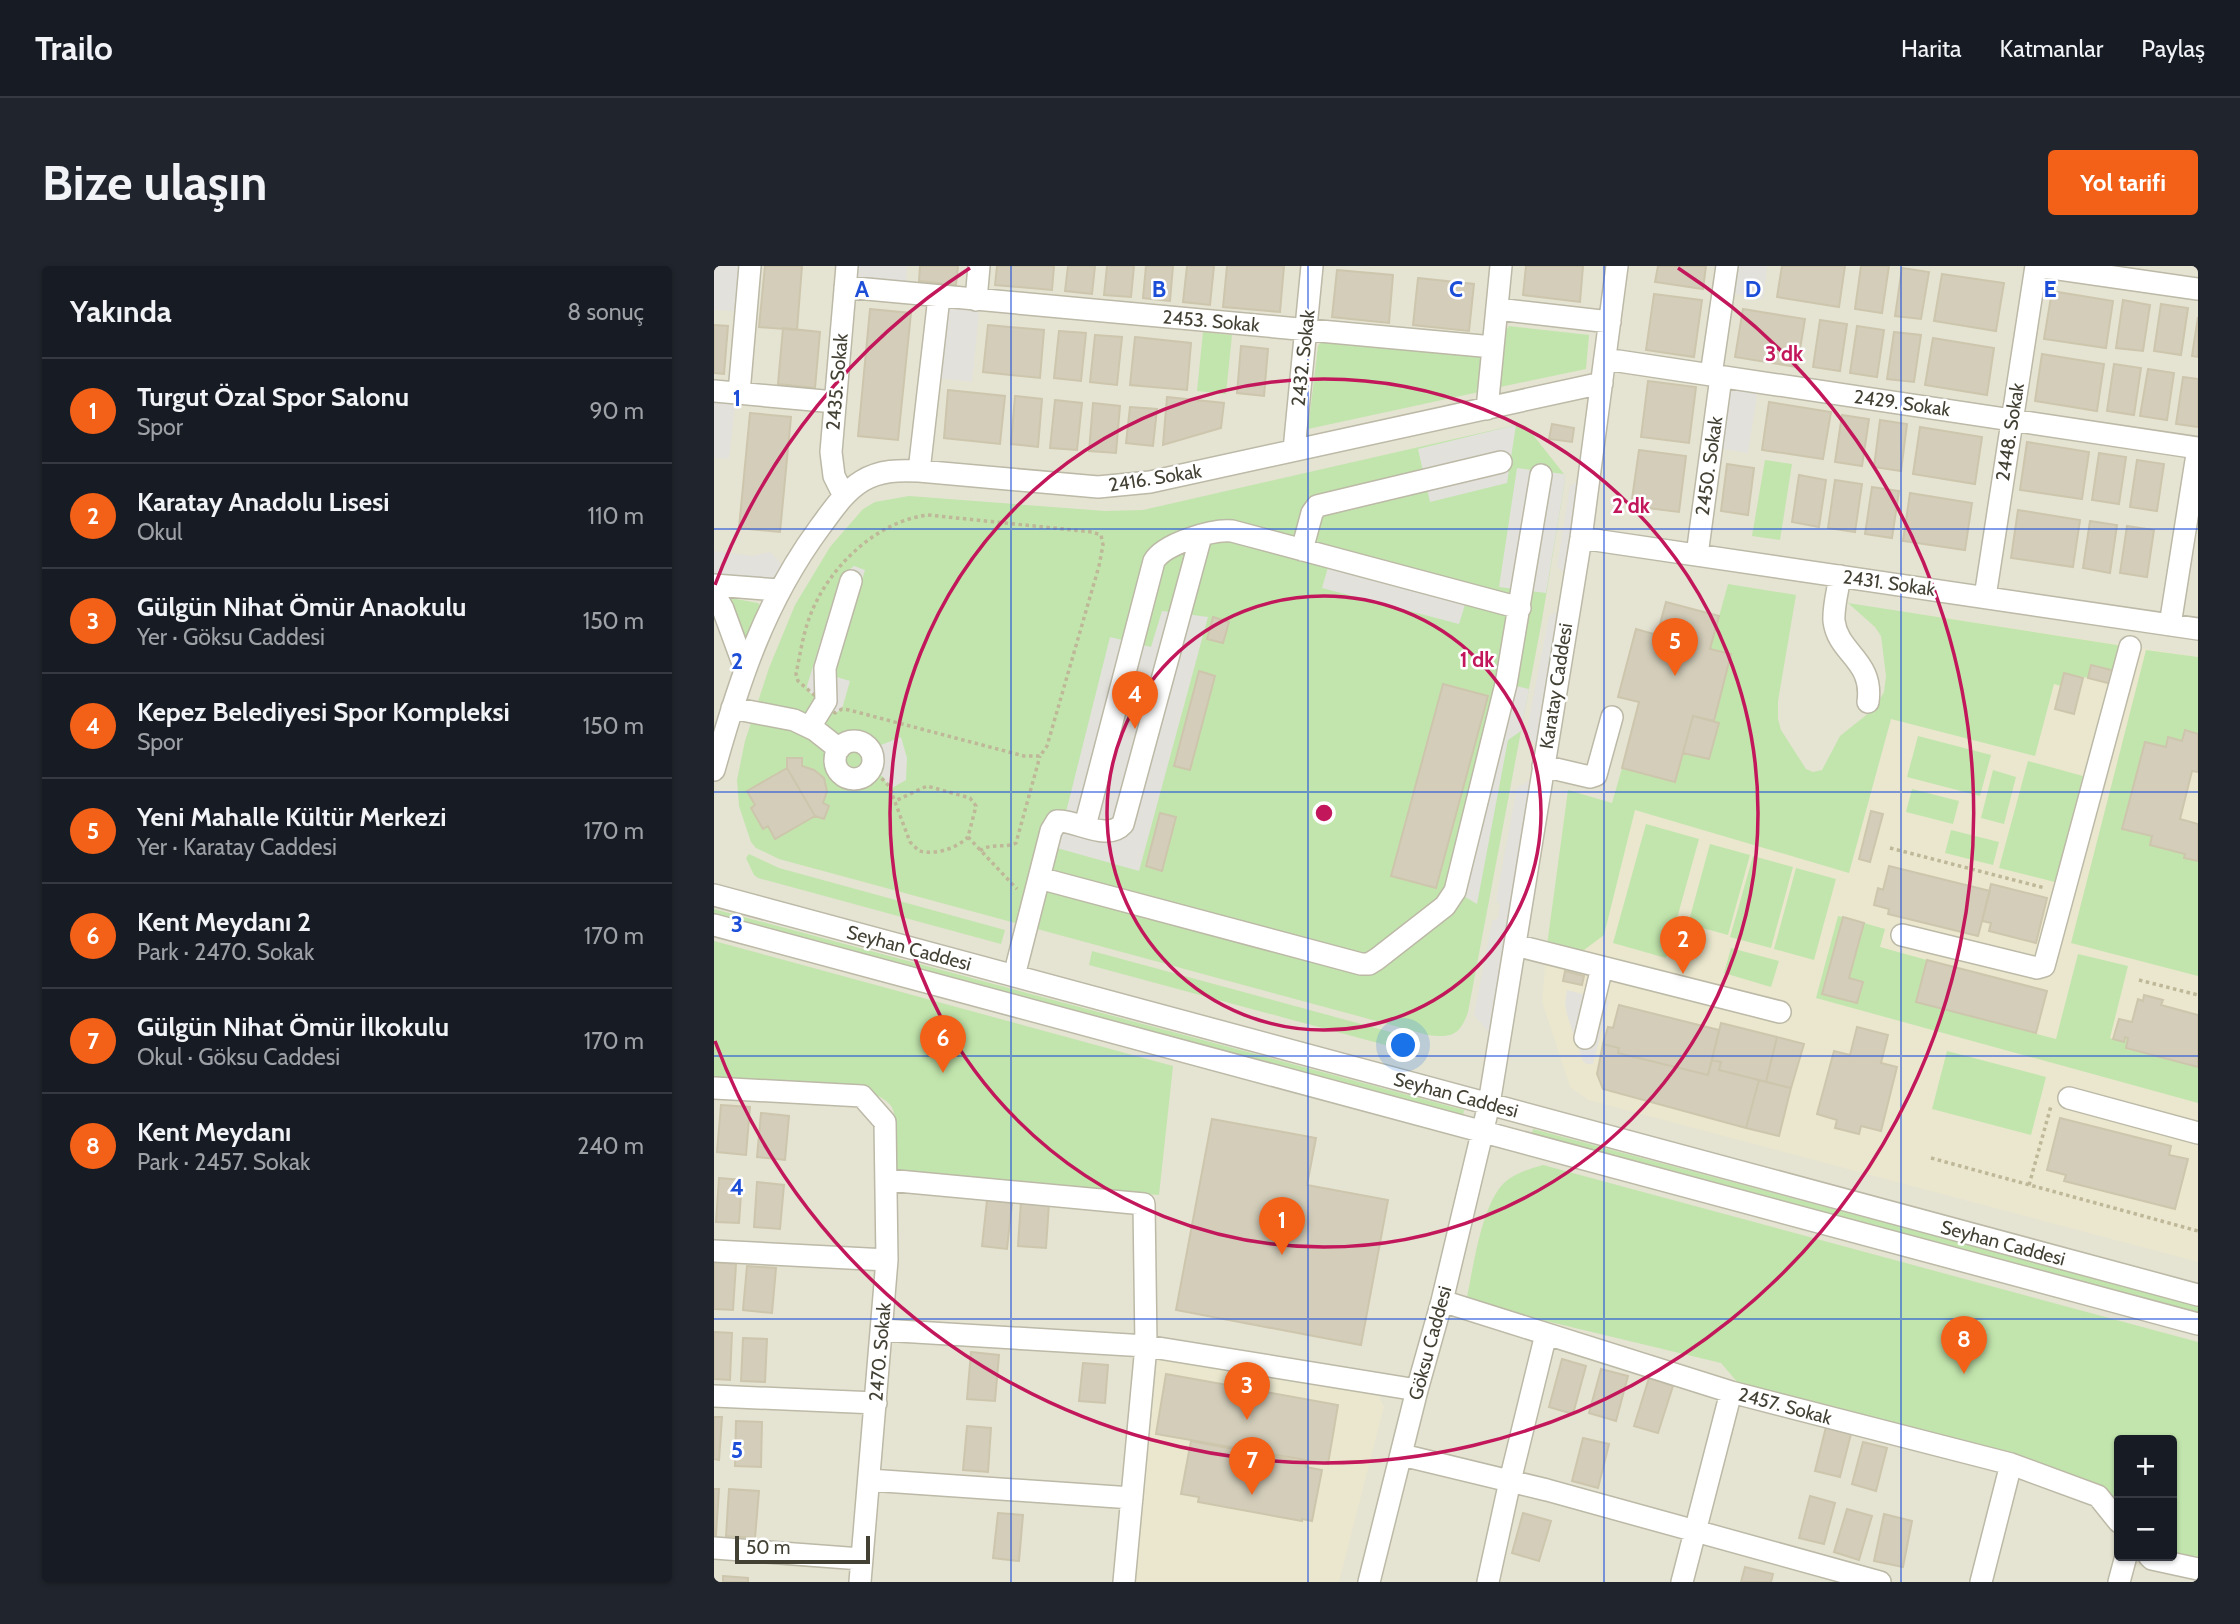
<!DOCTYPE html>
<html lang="tr">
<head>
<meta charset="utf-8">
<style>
  body { margin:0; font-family:Cabin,sans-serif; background:#20242c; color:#f1f3f6 }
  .controls { position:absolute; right:21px; bottom:21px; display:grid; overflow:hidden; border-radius:7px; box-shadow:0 2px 5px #0004 }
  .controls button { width:63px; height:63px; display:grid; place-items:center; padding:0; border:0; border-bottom:2px solid #363941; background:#171b24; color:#f1f3f6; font:35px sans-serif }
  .scale { position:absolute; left:21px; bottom:18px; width:135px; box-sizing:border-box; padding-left:7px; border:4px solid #434034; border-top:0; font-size:19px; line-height:24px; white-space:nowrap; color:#434034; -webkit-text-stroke:5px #fff; paint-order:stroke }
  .you { position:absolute; left:690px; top:780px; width:24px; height:24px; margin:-18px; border:5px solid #fff; border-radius:50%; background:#1a73e8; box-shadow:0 0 0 10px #1a73e833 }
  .badge { display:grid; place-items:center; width:46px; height:46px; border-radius:50%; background:#f36119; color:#fff; font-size:23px; font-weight:700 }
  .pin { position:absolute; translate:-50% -58px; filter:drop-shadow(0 2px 4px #0008) }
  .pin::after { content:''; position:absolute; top:37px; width:24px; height:21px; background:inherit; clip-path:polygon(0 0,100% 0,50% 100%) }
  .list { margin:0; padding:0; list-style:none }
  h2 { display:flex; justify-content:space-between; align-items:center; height:91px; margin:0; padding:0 28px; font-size:30px }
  h2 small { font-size:23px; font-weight:400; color:#9ea1a6 }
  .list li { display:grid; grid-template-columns:46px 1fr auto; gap:21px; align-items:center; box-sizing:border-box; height:105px; padding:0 28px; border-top:2px solid #363941 }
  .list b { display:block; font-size:26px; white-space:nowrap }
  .list p { margin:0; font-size:23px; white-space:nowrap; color:#9ea1a6 }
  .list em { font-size:23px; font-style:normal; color:#9ea1a6 }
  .map { position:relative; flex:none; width:1484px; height:1316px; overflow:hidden; border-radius:7px }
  header { display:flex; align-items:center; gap:42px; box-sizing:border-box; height:98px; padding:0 35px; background:#171b24; border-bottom:2px solid #363941 }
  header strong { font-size:33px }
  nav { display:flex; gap:38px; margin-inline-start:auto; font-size:24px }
  .intro { display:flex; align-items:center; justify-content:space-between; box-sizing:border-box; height:168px; padding:0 42px }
  h1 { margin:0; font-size:49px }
  .button { padding:18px 32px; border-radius:7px; background:#f36119; color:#fff; font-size:24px; font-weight:700 }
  main { display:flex; gap:42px; padding:0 42px }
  aside { flex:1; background:#171b24; border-radius:7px; box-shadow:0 2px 5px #0004 }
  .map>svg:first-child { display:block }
</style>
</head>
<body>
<header>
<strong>Trailo</strong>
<nav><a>Harita</a><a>Katmanlar</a><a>Paylaş</a></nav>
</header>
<div class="intro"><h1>Bize ulaşın</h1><a class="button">Yol tarifi</a></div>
<main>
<aside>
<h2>Yakında<small>8 sonuç</small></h2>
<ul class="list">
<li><span class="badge">1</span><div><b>Turgut Özal Spor Salonu</b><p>Spor</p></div><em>90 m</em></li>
<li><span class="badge">2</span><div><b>Karatay Anadolu Lisesi</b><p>Okul</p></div><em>110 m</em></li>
<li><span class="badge">3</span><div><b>Gülgün Nihat Ömür Anaokulu</b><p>Yer · Göksu Caddesi</p></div><em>150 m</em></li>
<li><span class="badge">4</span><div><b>Kepez Belediyesi Spor Kompleksi</b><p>Spor</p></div><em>150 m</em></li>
<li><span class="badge">5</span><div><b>Yeni Mahalle Kültür Merkezi</b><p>Yer · Karatay Caddesi</p></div><em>170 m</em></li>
<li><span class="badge">6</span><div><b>Kent Meydanı 2</b><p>Park · 2470. Sokak</p></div><em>170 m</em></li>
<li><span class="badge">7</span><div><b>Gülgün Nihat Ömür İlkokulu</b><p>Okul · Göksu Caddesi</p></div><em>170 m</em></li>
<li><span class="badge">8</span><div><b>Kent Meydanı</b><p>Park · 2457. Sokak</p></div><em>240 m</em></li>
</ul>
</aside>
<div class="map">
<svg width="1484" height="1316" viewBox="0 0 1484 1316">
  <rect width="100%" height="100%" fill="#f1f0e4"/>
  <path fill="#e5e3d2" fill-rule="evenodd" d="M0,0H1484V1316H0ZM1405,1174H1458V1290H1405Z"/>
  <path fill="#eae7ce" d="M1206,348L1484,391V996L874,834L856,821L828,736L832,687L854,524L1135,606Z
    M444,1089L664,1128L670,1141L625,1316H420Z"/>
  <path fill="#c2e5ad" d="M795,60L875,69L872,103L786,121L792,64Z
    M489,66L518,69L512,128L483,125Z
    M607,76L763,88L768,91L765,126L594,163L604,80Z
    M806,158L812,160L850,208L851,214L828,354L754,746C746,769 738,772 714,769L65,593L42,582L37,576L25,540L23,514L31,475L55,402L81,339L116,281L149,243L161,236L195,230L391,245L429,244Z
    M1051,194L1078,198L1066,274L1038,270Z
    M1014,318L1082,329L1064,435V453L1067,464L1092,503L1099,506L1108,504L1126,470L1161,442L1170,426L1172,410L1167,370L1161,361L1134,337L1416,381L1401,405L1378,399L1374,412L1350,407L1347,420L1340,418L1321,490L1177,453L1135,607L921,544L890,669L866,687L833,679L854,524L898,537L908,502L961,516L969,487L995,493L1005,457L1000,455L1017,389L996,383Z
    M17,332L44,337L46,339L33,370L30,371L16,335Z
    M1432,384L1484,391V468L1471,464L1468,475L1454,471L1452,481L1431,477L1408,563L1438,570L1436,579L1471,588L1470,592L1484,595V710L1357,677Z
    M1204,470L1277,489L1266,530L1193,511Z
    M1314,495L1369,510L1341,616L1285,602Z
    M1279,504L1302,511L1290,558L1267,552Z
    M1198,523L1245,535L1239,558L1192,546Z
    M932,558L985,573L952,692L899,677Z
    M1237,564L1285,576L1279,599L1231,587Z
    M996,578L1036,589L1014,669L974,658Z
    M35,588L65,602L291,664L287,678L44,612L40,609L32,592Z
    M1039,590L1079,601L1057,682L1016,671Z
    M1082,602L1122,613L1100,694L1060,683Z
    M0,643L750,844L749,850L0,649Z
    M1124,650L1129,651L1108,728L1143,737L1149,716L1135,712L1150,657L1171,663L1166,681L1213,694L1202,736L1342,773L1364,688L1414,700L1396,772L1410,776L1411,771L1414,772L1412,783L1484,801V837L1102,732Z
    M0,675L459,800L445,929L181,907C181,890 186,853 177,840C171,832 162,829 153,825L0,813Z
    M1017,682L1065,695L1057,721L1010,707Z
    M378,685L706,774L701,787L375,699Z
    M1233,785L1332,811L1317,869L1218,843Z
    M819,863L1484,1040V1046L818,868Z
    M829,899L1484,1076V1296L1458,1289V1174H1405V1240L1389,1220L1025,1118L1007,1097L752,1036C759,1004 767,939 790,917C801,907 815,903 829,899Z"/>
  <path fill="#e2e1dc" d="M0,0H36L32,46L0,44Z
    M133,0H193L191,27L131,21Z
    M1013,0H1053L1049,33L1010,26Z
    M225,31L266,35L258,116L216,111Z
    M1007,111L1045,116L1034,187L998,181Z
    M0,125L22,127L15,193L0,192Z
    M802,159L793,217L716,236L704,183Z
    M803,202L850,208L851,214L832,327L785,321Z
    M876,207L860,314L843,301L856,220Z
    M0,285L38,290L56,286L75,306L68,316L0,319Z
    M617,291L754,329L745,358L608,322Z
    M140,300L151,304L119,410L136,415L128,443L121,447L94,425L93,420L126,311Z
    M855,340L831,488L812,469L835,350Z
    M448,345L494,351L425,605L343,582L396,371L437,381Z
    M792,418L815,423L807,465L794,474L763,638L741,625Z
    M187,471L193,492L192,514L176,523L169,511L158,502L159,496L157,483Z
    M827,509L785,778L760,749L778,655L784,652L786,638L782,634L803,521Z
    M853,724L895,735L879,798H873L869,795L853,749L851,737Z"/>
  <path fill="#d3cdba" stroke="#cdc6ad" stroke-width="2" d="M51,0H88L83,64L45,61Z
    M206,0H244L242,19L205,15Z
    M283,0H340L338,24L281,19Z
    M354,0H381L378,28L351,25Z
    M393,0H420L417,31L390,29Z
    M432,0H459L456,35L429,32Z
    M473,0H500L496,39L469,36Z
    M513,0H570L566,46L509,41Z
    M812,0H869L866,36L809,29Z
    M944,0H992L989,23L941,16Z
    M1068,0H1131L1125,41L1063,31Z
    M1147,0H1175L1168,47L1141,43Z
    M1188,2L1215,6L1207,53L1181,50Z
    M623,4L679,9L675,57L618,51Z
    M1228,8L1290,17L1282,65L1220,55Z
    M704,12L760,18L755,65L699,59Z
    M1338,25L1399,35L1392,82L1330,73Z
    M940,28L988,34L980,91L932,84Z
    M1409,34L1436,39L1429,85L1402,82Z
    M1447,38L1474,42L1467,89L1440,85Z
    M156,43L197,47L184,174L144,170Z
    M1029,43L1091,53L1083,101L1021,91Z
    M1484,51V91L1478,90Z
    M1106,54L1133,58L1126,105L1099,101Z
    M0,59L14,60L10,108L0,107Z
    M274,59L330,64L326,112L269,106Z
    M1143,60L1170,64L1163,111L1136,107Z
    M69,62L106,66L101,122L64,118Z
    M345,65L372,67L367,115L340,112Z
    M1180,66L1207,69L1200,116L1173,113Z
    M381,69L408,71L403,119L376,116Z
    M421,71L477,77L473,124L416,119Z
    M1219,72L1280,82L1273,129L1211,119Z
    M527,80L554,83L550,130L523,127Z
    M1328,88L1390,98L1383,145L1321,135Z
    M1400,98L1427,102L1420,149L1393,145Z
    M1434,103L1460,107L1453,154L1426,150Z
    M1469,111L1484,113V161L1462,158Z
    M934,115L982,121L975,177L927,171Z
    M234,124L291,130L286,178L230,172Z
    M301,130L328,133L324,181L297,178Z
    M453,131L510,137L507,162L449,179Z
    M341,134L368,137L363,184L336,182Z
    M1055,136L1117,146L1109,193L1048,184Z
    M379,137L406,140L402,187L375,185Z
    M416,141L443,143L439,180L412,177Z
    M36,147L77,151L66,266L25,262Z
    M1128,149L1155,153L1148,200L1121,196Z
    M1166,154L1193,158L1187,205L1160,201Z
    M838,158L860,162L858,176L835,173Z
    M1206,161L1268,171L1261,218L1199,208Z
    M1313,176L1375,186L1368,233L1306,224Z
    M925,184L972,190L965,246L917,240Z
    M1385,187L1412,191L1405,238L1378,234Z
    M1423,194L1450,198L1443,245L1416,241Z
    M1013,198L1040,202L1034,249L1007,245Z
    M1085,209L1112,214L1105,261L1078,256Z
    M1121,214L1148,218L1141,266L1114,262Z
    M1158,221L1185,225L1178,272L1151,268Z
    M1196,227L1258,237L1251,284L1189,275Z
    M1304,244L1366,254L1359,301L1297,292Z
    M1376,255L1403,259L1396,307L1369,302Z
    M1413,260L1440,264L1433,311L1406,307Z
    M952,336L1005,350L996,383L1017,388L1000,455L979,450L961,516L908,502L925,436L904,431L922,363L943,369Z
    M499,351L515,356L509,377L493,373Z
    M1377,399L1401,405L1398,418L1374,412Z
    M485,405L501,410L476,504L460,500Z
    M1350,407L1369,412L1360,448L1341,443Z
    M729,418L774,430L722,622L677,610Z
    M979,450L1005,457L995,493L969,487Z
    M1471,464L1484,468V506L1478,505L1466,553L1484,558V595L1470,592L1471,588L1436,579L1438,570L1408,563L1431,476L1452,481L1454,471L1468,475Z
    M73,492H88V500L100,504L110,512L113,525L109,537L115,540L110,553L101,550L73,502Z
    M73,502L101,550L61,573L54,560L49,563L37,542L41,539L33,525Z
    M1157,545L1169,548L1156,596L1145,593Z
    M446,547L462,551L448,605L432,600Z
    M1175,600L1276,625L1264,670L1174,648L1175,643L1160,639L1164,622L1169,624Z
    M1277,618L1333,632L1322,677L1275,665L1277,657L1268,655Z
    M1129,651L1150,657L1135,712L1149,716L1143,737L1108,728Z
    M1213,694L1333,725L1322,767L1202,736Z
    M851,705L870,710L868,719L849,715Z
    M1430,729L1449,734L1447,739L1484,749V801L1412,782L1414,772L1411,771L1410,776L1399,773L1405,753L1418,756L1424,733L1429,735Z
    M905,739L1005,764L994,809L904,787L905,782L889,778L894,761L899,762Z
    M1007,757L1063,771L1052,816L1005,804L1007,796L998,794Z
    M1143,761L1174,769L1167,797L1183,801L1167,865L1147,860L1145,868L1121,862L1123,854L1103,848L1120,785L1136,789Z
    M1063,771L1090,778L1077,822L1052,816Z
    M889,778L905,782L904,787L994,809L998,794L1007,796L1005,804L1045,814L1032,862L889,823L883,808Z
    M1045,814L1077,822L1065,870L1032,862Z
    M7,839L36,841L32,889L3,886Z
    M47,847L75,850L71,894L43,891Z
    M1346,852L1457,880L1455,889L1474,893L1461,943L1350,915L1352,909L1333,904Z
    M498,853L602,872L593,919L674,934L647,1079L462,1044Z
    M5,912L28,914L25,957L2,956Z
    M43,916L70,919L66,963L40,961Z
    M273,934L298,937L293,983L268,980Z
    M307,935L335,937L332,982L304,980Z
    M0,996L22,998L19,1044L0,1043Z
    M33,1000L62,1002L58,1047L29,1044Z
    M0,1066L18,1067L16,1114L0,1113Z
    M29,1072L53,1073L51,1116L27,1115Z
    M257,1086L285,1089L281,1135L253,1133Z
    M848,1093L872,1100L859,1148L835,1141Z
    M369,1097L394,1099L391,1137L365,1135Z
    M887,1103L914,1110L902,1155L875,1147Z
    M452,1108L624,1139L614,1198L442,1168Z
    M935,1112L959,1120L944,1167L920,1160Z
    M0,1151H8L5,1194L0,1193Z
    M22,1155L48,1156L47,1201L21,1200Z
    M253,1160L277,1162L274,1206L249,1204Z
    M1112,1161L1137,1168L1126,1211L1101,1205Z
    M869,1172L895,1178L884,1222L858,1215Z
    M477,1175L593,1197L592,1201L608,1204L598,1255L588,1253V1255L484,1236L485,1231L467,1228Z
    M1149,1176L1173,1182L1162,1225L1138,1218Z
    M0,1223H5L2,1269H0Z
    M15,1223L45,1225L41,1272L12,1270Z
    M1096,1230L1121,1237L1110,1278L1085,1272Z
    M1133,1243L1158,1250L1145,1294L1120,1286Z
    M284,1247L309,1249L305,1295L279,1292Z
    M809,1247L837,1255L825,1295L798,1287Z
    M1170,1248L1198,1255L1189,1301L1160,1295Z
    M1031,1301L1059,1308L1057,1316H1027Z
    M9,1310L34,1312V1316H9Z"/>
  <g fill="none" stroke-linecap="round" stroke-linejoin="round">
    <g stroke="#bcb9a7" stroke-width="24">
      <path id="minor" d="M1324,0L1484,23
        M131,21L779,81
        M262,34L265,0
        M783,43L896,56
        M891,93L1484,182
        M997,109L1013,0
        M0,125L121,136
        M25,127L36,0
        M773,143L787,0
        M580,184L598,0
        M205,205L225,31
        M130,230L120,210L117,186L133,0
        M867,272L1484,363
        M588,284L598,247L603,240L787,196
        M983,289L1007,111
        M1126,310C1124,324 1119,341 1120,355C1124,388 1160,394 1154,436
        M0,319L65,324
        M0,327L9,343L31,403
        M1271,331L1322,0
        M1456,359L1484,182
        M18,442L80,454L101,464L125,483
        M96,461L112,435L111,402L137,315
        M121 494a19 19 0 1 1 38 0a19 19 0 1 1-38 0Z
        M829,500L876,511L882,509L898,451
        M0,504C25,415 50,337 106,261C118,245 130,226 148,215C166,204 186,204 205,205L384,221L436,216L888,117
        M371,560L440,295C450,278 498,263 518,265L806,342
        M325,612L337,565L343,555C363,554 393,576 409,558L487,270
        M0,629L1484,1029
        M0,659L1484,1058
        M1188,669L1323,702L1330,700L1416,381
        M801,679L1066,746
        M300,710L325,612L647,698H655L663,693L731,640L741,625L792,418L827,209
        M871,772L888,701
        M0,822L148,830L171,856L173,994L146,1316
        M1355,832L1484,867
        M173,914L430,938L432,1080L410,1316
        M0,985L173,994
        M728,1035L1017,1126L1297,1198L1384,1230L1405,1256
        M168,1064L432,1080L703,1124
        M0,1130L162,1137
        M688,1189L833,1224L1166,1316
        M155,1214L418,1232
        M0,1282L147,1293
        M1435,1290L1438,1293L1484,1303
        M655,1316L703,1124L728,1035L775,838L867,272L903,0
        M774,1316L796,1215L832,1068
        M968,1316L1017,1126
        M1267,1316L1297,1198
        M1405,1316L1412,1290"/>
    </g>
    <path stroke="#beb798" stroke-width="3.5" stroke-dasharray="3.5 3.5" stroke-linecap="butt" d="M214,249L378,266L387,269L389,279L385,300L333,480L326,490H310L135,444L128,443L121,447L84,415L82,408C86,389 89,368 96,350C114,302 162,255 214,249Z
      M158,502L175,520L196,576L205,585C221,589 242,583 254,571L262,540L256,532L213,520L181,535
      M254,571L303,623
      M1176,582L1331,622
      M266,585C277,576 291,583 302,577L326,490
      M1425,714L1484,729
      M1217,892L1484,965
      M1315,919L1337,840"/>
    <use href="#minor" stroke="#fff" stroke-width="21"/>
  </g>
  <path fill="none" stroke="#1d4ed8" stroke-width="2" stroke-opacity="0.55" d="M297,0V1316M594,0V1316M890,0V1316M1187,0V1316M0,263H1484M0,526H1484M0,790H1484M0,1053H1484"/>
  <g fill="none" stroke="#c2185b" stroke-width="3.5">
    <circle cx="610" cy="547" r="217"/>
    <circle cx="610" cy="547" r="434"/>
    <path d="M1 319A650 650 0 0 1 256 2M964 2A650 650 0 1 1 1 775"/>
  </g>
  <g text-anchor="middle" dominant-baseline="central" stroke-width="5" stroke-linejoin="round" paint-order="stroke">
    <g font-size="19" fill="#434034" stroke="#fff">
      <text transform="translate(497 55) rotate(5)">2453. Sokak</text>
      <text transform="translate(589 92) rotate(-84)">2432. Sokak</text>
      <text transform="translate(123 116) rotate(-85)">2435. Sokak</text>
      <text transform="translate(1188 137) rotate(8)">2429. Sokak</text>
      <text transform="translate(1296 166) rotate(-81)">2448. Sokak</text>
      <text transform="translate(995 200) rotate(-82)">2450. Sokak</text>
      <text transform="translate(441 212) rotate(-9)">2416. Sokak</text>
      <text transform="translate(1175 317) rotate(8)">2431. Sokak</text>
      <text transform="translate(842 420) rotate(-81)">Karatay Caddesi</text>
      <text transform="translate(195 682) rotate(15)">Seyhan Caddesi</text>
      <text transform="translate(742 829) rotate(15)">Seyhan Caddesi</text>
      <text transform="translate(1289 977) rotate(15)">Seyhan Caddesi</text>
      <text transform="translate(716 1077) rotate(-75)">Göksu Caddesi</text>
      <text transform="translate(166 1086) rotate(-85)">2470. Sokak</text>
      <text transform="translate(1071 1140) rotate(15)">2457. Sokak</text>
    </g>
  </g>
  <g font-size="23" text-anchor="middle" font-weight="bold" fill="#1d4ed8" stroke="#fff" stroke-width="5" stroke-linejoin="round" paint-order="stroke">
    <text x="148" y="31">A</text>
    <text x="445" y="31">B</text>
    <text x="742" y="31">C</text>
    <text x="1039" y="31">D</text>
    <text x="1336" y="31">E</text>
    <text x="23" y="140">1</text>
    <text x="23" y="403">2</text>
    <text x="23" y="666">3</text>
    <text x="23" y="929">4</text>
    <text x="23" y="1192">5</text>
  </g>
  <circle cx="610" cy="547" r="10" fill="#c2185b" stroke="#fff" stroke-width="3.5"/>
  <g font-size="21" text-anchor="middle" font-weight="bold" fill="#c2185b" stroke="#fff" stroke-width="5" stroke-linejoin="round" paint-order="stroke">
    <text x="1070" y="95">3 dk</text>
    <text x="917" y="247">2 dk</text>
    <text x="763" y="401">1 dk</text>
  </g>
</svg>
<div class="controls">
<button>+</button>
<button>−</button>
</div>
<div class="scale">50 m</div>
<div class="you"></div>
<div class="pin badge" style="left:568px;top:989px">1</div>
<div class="pin badge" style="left:969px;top:708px">2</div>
<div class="pin badge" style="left:533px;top:1154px">3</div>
<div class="pin badge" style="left:421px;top:463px">4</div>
<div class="pin badge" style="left:961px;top:410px">5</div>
<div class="pin badge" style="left:229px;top:807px">6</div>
<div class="pin badge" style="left:538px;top:1229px">7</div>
<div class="pin badge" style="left:1250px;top:1108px">8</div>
</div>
</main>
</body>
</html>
